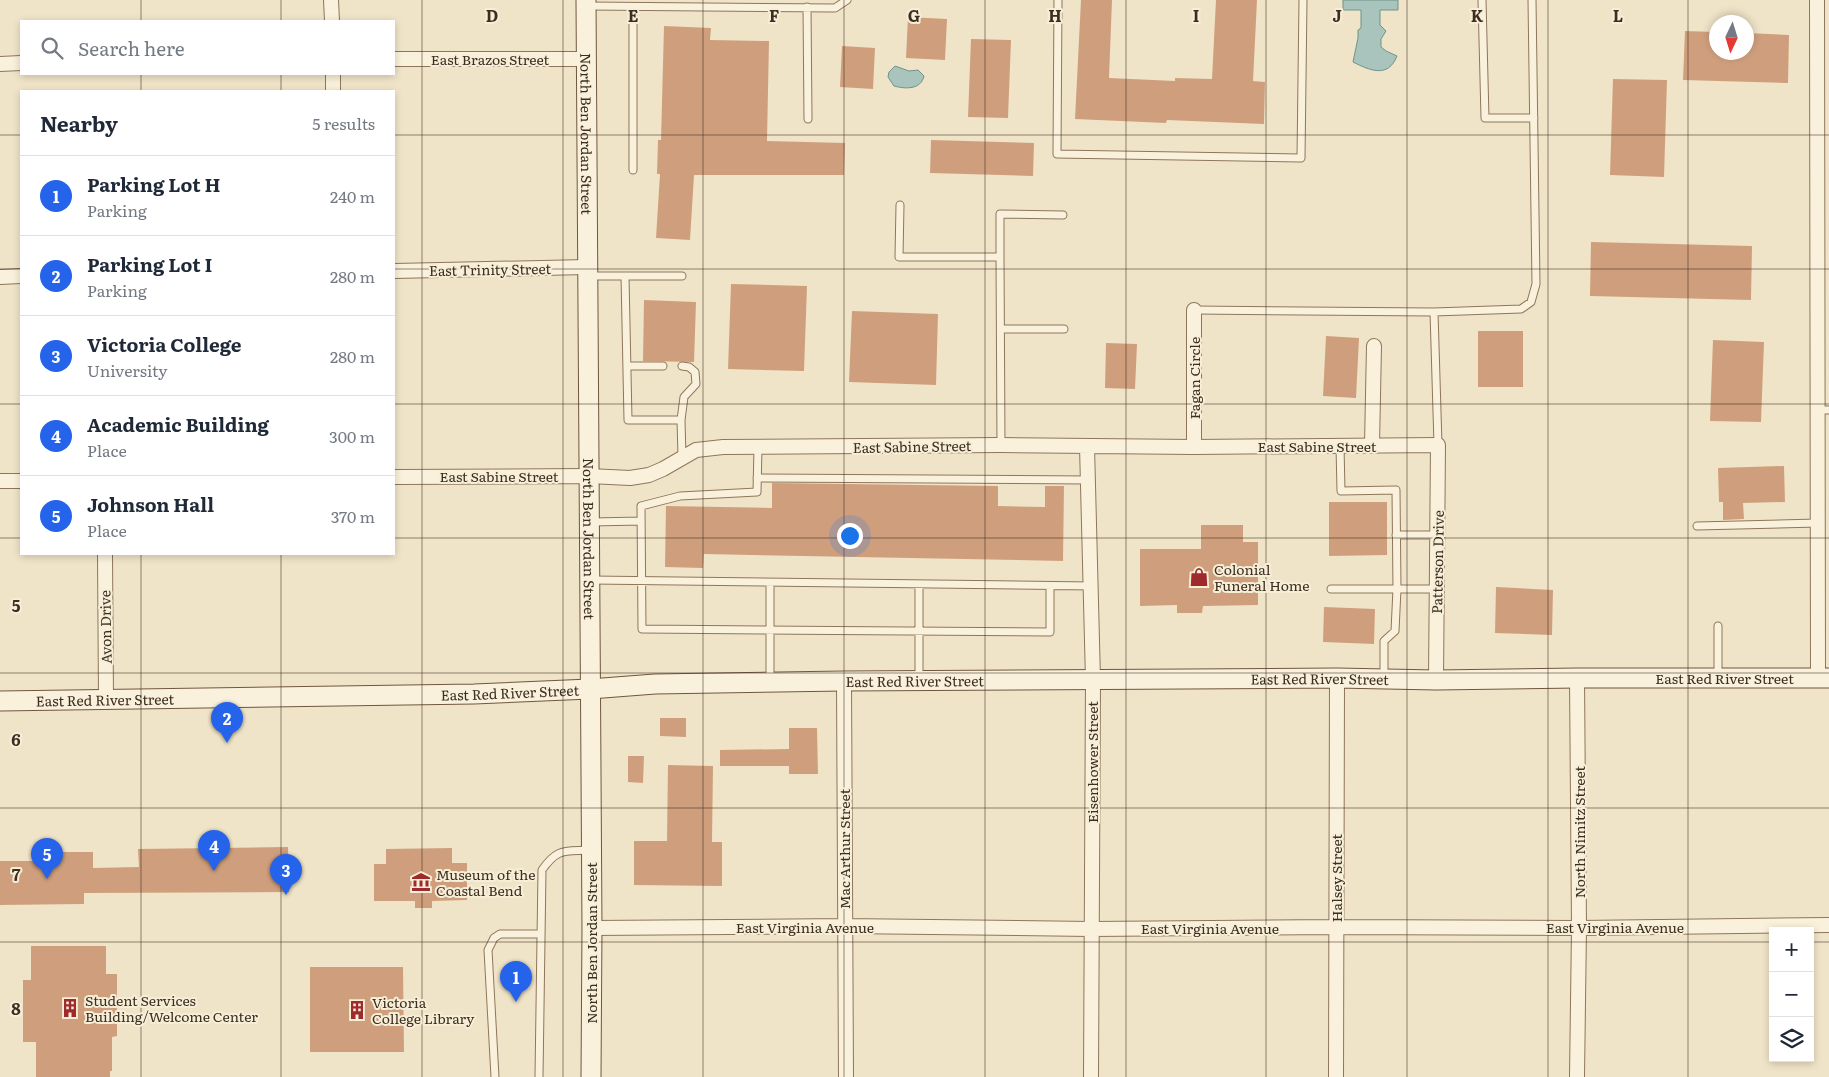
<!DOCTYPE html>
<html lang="en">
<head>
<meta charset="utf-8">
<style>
  body { margin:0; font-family:Literata,serif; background:#f2f2f3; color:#1f2937 }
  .controls { position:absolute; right:15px; bottom:15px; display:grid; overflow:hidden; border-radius:0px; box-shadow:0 2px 8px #0003 }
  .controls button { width:45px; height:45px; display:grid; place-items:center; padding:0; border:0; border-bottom:1px solid #e0e1e3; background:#fff; color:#1f2937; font:25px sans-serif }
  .compass { position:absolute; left:1709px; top:15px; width:45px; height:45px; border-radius:50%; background:#fff; box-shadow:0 2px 8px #0003; rotate:184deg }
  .you { position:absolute; left:849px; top:535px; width:18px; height:18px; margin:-12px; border:4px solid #fff; border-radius:50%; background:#1a73e8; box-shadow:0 0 0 8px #1a73e833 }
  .badge { display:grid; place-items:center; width:32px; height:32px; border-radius:50%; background:#2563eb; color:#fff; font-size:16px; font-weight:700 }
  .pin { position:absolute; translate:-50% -41px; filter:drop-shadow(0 1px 2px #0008) }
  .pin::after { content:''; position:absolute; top:26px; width:18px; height:15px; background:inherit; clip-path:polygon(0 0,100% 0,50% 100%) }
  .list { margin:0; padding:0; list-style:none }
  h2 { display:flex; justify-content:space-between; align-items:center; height:65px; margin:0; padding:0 20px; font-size:21px }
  h2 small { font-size:16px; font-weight:400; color:#747a83 }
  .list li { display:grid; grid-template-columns:32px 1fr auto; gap:15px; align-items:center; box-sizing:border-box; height:80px; padding:0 20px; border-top:1px solid #e0e1e3 }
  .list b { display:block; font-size:19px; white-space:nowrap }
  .list p { margin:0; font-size:16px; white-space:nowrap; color:#747a83 }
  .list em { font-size:16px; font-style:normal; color:#747a83 }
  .icon { flex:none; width:28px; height:28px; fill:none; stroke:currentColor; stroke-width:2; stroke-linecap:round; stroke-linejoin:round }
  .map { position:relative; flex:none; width:1829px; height:1077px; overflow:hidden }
  .search { position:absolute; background:#fff; box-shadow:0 2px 8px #0003; left:20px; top:20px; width:375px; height:55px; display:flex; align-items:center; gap:12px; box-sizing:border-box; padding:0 18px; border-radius:0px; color:#747a83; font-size:19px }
  .panel { position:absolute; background:#fff; box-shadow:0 2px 8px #0003; left:20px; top:90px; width:375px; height:465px; border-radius:0px }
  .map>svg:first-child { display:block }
</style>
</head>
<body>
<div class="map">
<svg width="1829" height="1077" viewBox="0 0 1829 1077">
  <rect width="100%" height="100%" fill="#f0e4c8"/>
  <path fill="#a9c4bc" stroke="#6f938a" d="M1343,0H1398V10H1380V25L1386,31L1381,39V47L1386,51L1397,56C1388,79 1369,70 1353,62L1358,38V30L1361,28V10H1343Z
    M895,66L909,71L918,70L924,76C921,90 905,89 894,86L888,77L889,72Z"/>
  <path fill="#cf9f7d" d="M1081,0H1112L1109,78L1175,81V78L1212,79L1216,0H1257L1253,81L1265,82L1264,124L1167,120L1166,123L1075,119Z
    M908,17L947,19L945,60L906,58Z
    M664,26L711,28L710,40L769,41L767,141L845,143L844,175H694L690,240L656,238L660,174H657L658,140H661Z
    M1685,31L1716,32V52H1746V33L1789,35L1788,83L1683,80Z
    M971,39L1011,40L1008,118L968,117Z
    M842,46L875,48L873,89L840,87Z
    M1613,79L1667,80L1664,177L1610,175Z
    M931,140L1034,143L1033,176L930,173Z
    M1591,242L1752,246L1751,300L1590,296Z
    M731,284L807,286L804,371L728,369Z
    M644,300L696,302L694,362L643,361Z
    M852,311L938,314L936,385L849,382Z
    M1478,331H1523V387H1478Z
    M1326,336L1359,338L1356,398L1323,396Z
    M1713,340L1764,342L1761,422L1710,421Z
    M1106,343L1137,344L1135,389L1105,388Z
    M1784,466L1785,502L1743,503L1744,519L1723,520V502H1719L1718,468Z
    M772,483L998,486V506L1045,507V486H1064L1063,561L704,554L703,568L665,567L666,506L772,508Z
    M1329,502H1387V555L1329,556Z
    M1201,525H1243V542H1258V605L1203,606L1202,613H1177V605L1140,606V549H1201Z
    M1496,587L1553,590L1552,635L1495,633Z
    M1324,607L1375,609L1374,644L1323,642Z
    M660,718H686V737L660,736Z
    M789,728H817L818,774H789V766H720V750L789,749Z
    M628,756H644L643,783L628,782Z
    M668,765L713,766L712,842H722V886L634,885V841H667Z
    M288,847L289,892L84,893V904L0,905V861H34V852H93V868L139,867L138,849Z
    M452,848V863H467V900L432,901V908H415V901H374V864H386V849Z
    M31,946H106V974H117V1036L112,1037V1071H110V1077H36V1042H23V980H31Z
    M310,967H403L404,1052H310Z"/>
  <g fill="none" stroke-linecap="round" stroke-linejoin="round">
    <g stroke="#8d765c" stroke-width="9">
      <path id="lane" d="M1058,0L1057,154L1301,158L1303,0
        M1482,0L1485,118H1534
        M587,6L835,8L847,0
        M633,7V170
        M807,7L808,119
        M900,205L899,257H1000L1001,445
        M1000,257V214L1063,215
        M590,276H682
        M625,276L628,420H681L682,457
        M1194,310L1434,312
        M1001,329H1064
        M627,366H663
        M1818,410H1829
        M681,420L684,397L696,384L695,372L689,367L682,366
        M1438,445L1434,312L1521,309L1531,302L1536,284L1532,0
        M1340,446L1341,491L1396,490L1397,589H1436
        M758,447L757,492L680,496L641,506L642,629L1050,632V586
        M757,478L1088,480
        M591,522L641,521
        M1697,526L1818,523
        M1396,535H1437
        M591,580L1091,586
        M770,583V682
        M1331,589H1397L1395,631L1384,641V677
        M1718,626V678
        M919,680V584
        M495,1077L488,950L494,938L500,934H540
        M539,1077L542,870C558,847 565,852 591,850"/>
    </g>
    <g stroke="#8d765c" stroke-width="16">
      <path id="street" d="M331,0L332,21
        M1817,0L1818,678
        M394,59H587
        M0,64L21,63
        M333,74V91
        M394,271L587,267
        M0,277L21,276
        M1194,310V447
        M1372,445L1374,346
        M1087,446L1093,680L1091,1077
        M394,477L589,476L630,478L649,475L663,469L696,450L723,447L1001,445L1194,447L1438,445L1436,680
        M0,481H21
        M105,554L106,700
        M844,681L846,1077
        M592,928L844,926L1091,929L1335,927L1579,928L1829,925
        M1336,1077L1337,678
        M1577,1077L1579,928L1577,678"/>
    </g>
    <g stroke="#6f573f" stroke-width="21">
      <g id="secondary">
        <path id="s1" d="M586,0L592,928L591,1077"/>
        <path id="s2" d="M0,701L474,694L590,689L655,684L844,681L1337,678L1436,680L1577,678H1829"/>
      </g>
    </g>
    <use href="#lane" stroke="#faf1dc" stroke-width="7"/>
    <use href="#street" stroke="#faf1dc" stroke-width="14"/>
    <use href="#secondary" stroke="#faf1dc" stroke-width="19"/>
  </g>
  <path fill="none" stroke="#3d2e20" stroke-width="1" stroke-opacity="0.55" d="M141,0V21M281,0V21M422,0V1077M563,0V1077M703,0V1077M844,0V1077M985,0V1077M1126,0V1077M1266,0V1077M1407,0V1077M1548,0V1077M1688,0V1077M141,74V91M281,74V91M0,135H21M394,135H1829M0,269H21M394,269H1829M0,404H21M394,404H1829M0,538H21M394,538H1829M141,554V1077M281,554V1077M0,673H1829M0,808H1829M0,942H1773M1810,942H1829"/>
  <defs>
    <g id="shop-bare" transform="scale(1.5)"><path d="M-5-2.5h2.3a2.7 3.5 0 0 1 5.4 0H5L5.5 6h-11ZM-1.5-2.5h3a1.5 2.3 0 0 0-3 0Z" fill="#9e2a2b" stroke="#f7eed8" stroke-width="2.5" paint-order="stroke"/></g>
    <g id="museum-bare" transform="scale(1.5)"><path d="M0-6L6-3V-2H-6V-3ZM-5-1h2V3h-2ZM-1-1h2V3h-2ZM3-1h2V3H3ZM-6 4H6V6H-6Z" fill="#9e2a2b" stroke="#f7eed8" stroke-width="2.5" paint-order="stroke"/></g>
    <g id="building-bare" transform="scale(1.5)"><path d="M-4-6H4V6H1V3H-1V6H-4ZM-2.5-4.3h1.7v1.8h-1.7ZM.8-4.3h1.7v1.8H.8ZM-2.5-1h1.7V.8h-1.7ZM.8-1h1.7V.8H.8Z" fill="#9e2a2b" stroke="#f7eed8" stroke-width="2.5" paint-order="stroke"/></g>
  </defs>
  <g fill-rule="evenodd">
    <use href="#shop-bare" x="1199" y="577"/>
    <use href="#museum-bare" x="421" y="882"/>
    <use href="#building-bare" x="70" y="1008"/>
    <use href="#building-bare" x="357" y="1010"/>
  </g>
  <g text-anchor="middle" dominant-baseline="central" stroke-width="4" stroke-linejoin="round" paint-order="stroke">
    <g font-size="14" fill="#3d2e20" stroke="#f7eed8">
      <text x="490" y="59">East Brazos Street</text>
      <text stroke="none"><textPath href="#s1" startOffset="134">North Ben Jordan Street</textPath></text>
      <text transform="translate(490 269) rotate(-1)">East Trinity Street</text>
      <text transform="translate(1194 378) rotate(-90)">Fagan Circle</text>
      <text transform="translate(912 446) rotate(-1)">East Sabine Street</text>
      <text x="1317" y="446">East Sabine Street</text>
      <text x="499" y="476">East Sabine Street</text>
      <text stroke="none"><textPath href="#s1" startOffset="539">North Ben Jordan Street</textPath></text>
      <text transform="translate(1437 562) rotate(-89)">Patterson Drive</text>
      <text transform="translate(105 627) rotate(-91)">Avon Drive</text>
      <text stroke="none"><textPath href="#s2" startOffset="1725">East Red River Street</textPath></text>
      <text stroke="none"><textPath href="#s2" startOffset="1320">East Red River Street</textPath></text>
      <text stroke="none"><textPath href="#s2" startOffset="915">East Red River Street</textPath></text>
      <text stroke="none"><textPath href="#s2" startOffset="510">East Red River Street</textPath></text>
      <text stroke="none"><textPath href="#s2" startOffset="105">East Red River Street</textPath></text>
      <text transform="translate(1092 762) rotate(-90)">Eisenhower Street</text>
      <text transform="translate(1579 832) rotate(-90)">North Nimitz Street</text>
      <text transform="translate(844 849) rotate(-90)">Mac Arthur Street</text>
      <text transform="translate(1336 878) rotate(-90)">Halsey Street</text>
      <text x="805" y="927">East Virginia Avenue</text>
      <text x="1615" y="927">East Virginia Avenue</text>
      <text x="1210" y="928">East Virginia Avenue</text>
      <text transform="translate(591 943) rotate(-90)">North Ben Jordan Street</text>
    </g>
    <g font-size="14" fill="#3d2e20" stroke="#f7eed8" text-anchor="start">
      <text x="1214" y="569">Colonial<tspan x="1214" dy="16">Funeral Home</tspan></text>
      <text x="436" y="874">Museum of the<tspan x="436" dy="16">Coastal Bend</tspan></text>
      <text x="85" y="1000">Student Services<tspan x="85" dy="16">Building/Welcome Center</tspan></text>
      <text x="372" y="1002">Victoria<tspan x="372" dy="16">College Library</tspan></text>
    </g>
  </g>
  <g font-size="16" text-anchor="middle" font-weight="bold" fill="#3d2e20" stroke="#f7eed8" stroke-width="4" stroke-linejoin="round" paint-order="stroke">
    <text x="492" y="22">D</text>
    <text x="633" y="22">E</text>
    <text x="774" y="22">F</text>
    <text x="914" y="22">G</text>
    <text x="1055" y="22">H</text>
    <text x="1196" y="22">I</text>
    <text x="1337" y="22">J</text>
    <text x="1477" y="22">K</text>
    <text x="1618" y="22">L</text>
    <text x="16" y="612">5</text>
    <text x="16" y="746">6</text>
    <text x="16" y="881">7</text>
    <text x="16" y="1015">8</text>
  </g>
</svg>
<div class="controls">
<button>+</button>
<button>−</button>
<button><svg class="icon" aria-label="layers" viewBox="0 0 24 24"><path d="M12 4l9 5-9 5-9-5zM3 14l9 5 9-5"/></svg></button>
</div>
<svg class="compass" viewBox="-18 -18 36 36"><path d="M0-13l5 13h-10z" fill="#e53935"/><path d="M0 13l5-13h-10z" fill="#747a83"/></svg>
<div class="you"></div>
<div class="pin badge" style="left:516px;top:1002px">1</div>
<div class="pin badge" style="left:227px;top:743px">2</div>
<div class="pin badge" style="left:286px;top:895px">3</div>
<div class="pin badge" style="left:214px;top:871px">4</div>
<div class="pin badge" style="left:47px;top:879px">5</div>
<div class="search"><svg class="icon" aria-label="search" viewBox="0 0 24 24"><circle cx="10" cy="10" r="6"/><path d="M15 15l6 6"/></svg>Search here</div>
<section class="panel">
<h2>Nearby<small>5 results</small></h2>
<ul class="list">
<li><span class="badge">1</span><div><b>Parking Lot H</b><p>Parking</p></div><em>240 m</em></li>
<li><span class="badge">2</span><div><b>Parking Lot I</b><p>Parking</p></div><em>280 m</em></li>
<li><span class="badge">3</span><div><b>Victoria College</b><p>University</p></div><em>280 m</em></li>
<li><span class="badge">4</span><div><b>Academic Building</b><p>Place</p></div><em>300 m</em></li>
<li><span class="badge">5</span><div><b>Johnson Hall</b><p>Place</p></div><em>370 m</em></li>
</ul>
</section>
</div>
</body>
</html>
